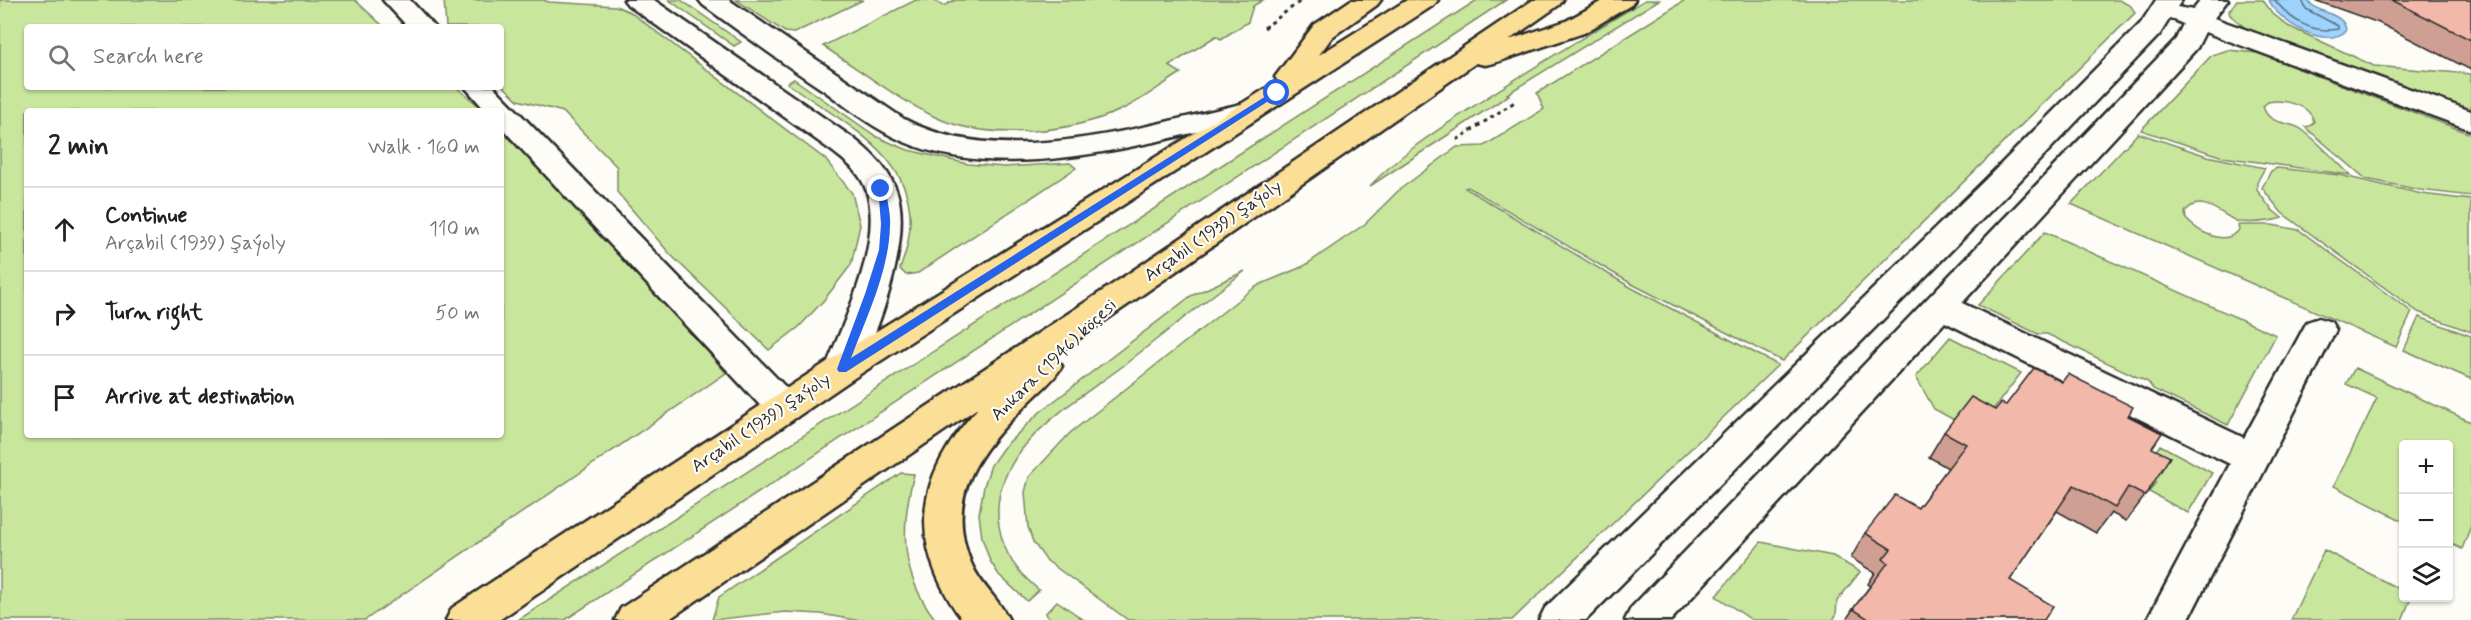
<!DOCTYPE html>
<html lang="en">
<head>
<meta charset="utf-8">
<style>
  body { margin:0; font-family:Mynerve,sans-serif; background:#f6f6f6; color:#202124 }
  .controls { position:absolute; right:18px; bottom:18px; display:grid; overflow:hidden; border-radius:6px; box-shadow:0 2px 4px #0004 }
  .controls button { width:54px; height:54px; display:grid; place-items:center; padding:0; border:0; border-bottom:2px solid #e0e0e0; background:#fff; color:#202124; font:30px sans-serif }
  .stop { position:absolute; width:18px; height:18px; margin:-14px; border:4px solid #2563eb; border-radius:50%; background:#fff }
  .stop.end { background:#2563eb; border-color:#fff; box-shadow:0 2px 6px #0008 }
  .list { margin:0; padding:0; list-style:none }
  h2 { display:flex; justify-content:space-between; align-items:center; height:78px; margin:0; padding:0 24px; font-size:26px }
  h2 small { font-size:20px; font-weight:400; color:#757577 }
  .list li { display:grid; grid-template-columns:39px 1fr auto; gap:18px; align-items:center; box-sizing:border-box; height:84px; padding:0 24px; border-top:2px solid #e0e0e0 }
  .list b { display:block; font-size:22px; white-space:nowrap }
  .list p { margin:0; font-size:20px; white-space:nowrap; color:#757577 }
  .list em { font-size:20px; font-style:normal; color:#757577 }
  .icon { flex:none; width:33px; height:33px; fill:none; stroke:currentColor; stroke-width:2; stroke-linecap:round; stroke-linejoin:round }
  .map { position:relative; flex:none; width:2471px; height:620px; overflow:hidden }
  .search { position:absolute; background:#fff; box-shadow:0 2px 4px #0004; left:24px; top:24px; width:480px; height:66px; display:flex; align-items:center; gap:15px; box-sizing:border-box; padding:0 21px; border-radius:6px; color:#757577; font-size:22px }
  .panel { position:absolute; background:#fff; box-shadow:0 2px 4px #0004; left:24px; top:108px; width:480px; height:330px; border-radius:6px }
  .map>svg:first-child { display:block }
</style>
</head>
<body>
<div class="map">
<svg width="2471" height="620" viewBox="0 0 2471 620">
  <rect width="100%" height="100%" fill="#fdfcf7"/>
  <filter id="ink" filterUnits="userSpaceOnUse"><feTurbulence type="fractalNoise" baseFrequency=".0167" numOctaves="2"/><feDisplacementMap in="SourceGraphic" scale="12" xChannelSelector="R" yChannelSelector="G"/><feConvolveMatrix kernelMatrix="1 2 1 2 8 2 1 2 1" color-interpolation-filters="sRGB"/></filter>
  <g filter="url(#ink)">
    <path fill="#c9e69d" stroke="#7a8864" stroke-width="1.5" d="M0,0H355L384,27H27V87H456L485,111H27V435H501V125L579,201L726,373L365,620H0Z
      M444,0H543L549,2L616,6L630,12L825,159L852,193L860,225L851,265L824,300L799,327L769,350L670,254L617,192V167L563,112L518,100L501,84V27H446Z
      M669,0H681L741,42L734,46Z
      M736,0H863L794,33L785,32Z
      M916,0H933L943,6L955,0H1263L1253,6L1248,22L1221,39L1216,36L1169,66L1181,73C1163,84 1145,98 1127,107C1075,133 988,142 935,117C896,98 860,70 823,46Z
      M1477,0H1506L565,620H518Z
      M1645,0H1659L1507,94L1509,95L1370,186C1399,155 1433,133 1468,110C1526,71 1586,36 1645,0Z
      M1685,0H2119L2131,6L2135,13L1782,361L1632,284L1468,187L1465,188L1630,287L1778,365L1512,620H1128L1046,560L1033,542L1028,527L1025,492L1029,477L1070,433L1247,293L1259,285L1304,266L1365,224L1399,190L1457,147L1484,146L1544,109L1537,93Z
      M2237,0H2263L2272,13L2288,26L2374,66L2471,74V113L2250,32L2230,15L2229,11Z
      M2228,50L2257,53L2471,134V196L2420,190L2366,179L2305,127L2310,126L2314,122C2310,104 2283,99 2268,102L2263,106C2268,126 2289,121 2301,129C2319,142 2335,160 2350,175L2223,157L2141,130L2212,55Z
      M794,79L877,137L908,150L968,164L1004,167L1070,163L1076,168L918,273L906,275L900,269C939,167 858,133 787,83Z
      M2138,133L2207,156L2265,168L2257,182V190L2271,209L2282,218C2269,222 2253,223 2239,222C2227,220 2201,190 2185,212L2186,219C2198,232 2225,247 2239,230L2238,225H2272L2299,230L2412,312L2396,347L2071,204Z
      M2277,168L2339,175L2422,194L2471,200V332L2418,312L2282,213L2262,188L2271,171Z
      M2045,232L2276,335L2228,425L2153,389L2148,382L2047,334H2038L1978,305Z
      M1245,271C1204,302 1163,334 1123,366C1071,405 987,451 999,526C1004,555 1017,572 1039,590L1027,601L999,575L990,561L982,538L979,514L984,486L991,465L1003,448L1040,412L1191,296Z
      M2419,317L2471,336V379L2404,350Z
      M1950,337L2021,373L1976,432L1934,409L1916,377Z
      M2355,368L2471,422V526L2462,549L2449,543L2448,444H2404L2403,521L2334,486L2377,398L2346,384Z
      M2160,445L2212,473L2188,513L2149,492L2156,482L2141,474Z
      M901,473L914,474C900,528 900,575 936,620H855L821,614L785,612L712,620L719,597Z
      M1761,542L1833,556L1860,572L1837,601L1836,615L1833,620H1752L1716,596Z
      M2324,550L2403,591L2404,598H2411L2402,620H2291Z
      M1057,601L1084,620H1053L1045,614Z"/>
    <path fill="#9ed3fd" stroke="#7090a9" stroke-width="1.5" d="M2269,0H2307C2316,14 2345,12 2346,31C2325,50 2278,22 2269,0Z"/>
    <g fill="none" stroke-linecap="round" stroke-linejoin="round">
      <path stroke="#596e7f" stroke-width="1.5" d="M2275,0C2290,20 2312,34 2338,29V26L2306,9L2302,0"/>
      <g stroke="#2b2b2b" stroke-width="5">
        <path id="minor" d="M383,0H410L435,27H408Z
          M624,0H654L853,138C870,152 886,166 895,187C915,233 878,336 854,378L842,382L830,378L825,369C844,321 893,224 859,176C852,166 841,158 832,151L628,5Z
          M699,0H729L904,119C1003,172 1147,125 1250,102L1260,104L1264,110L1260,116C1154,142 1007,187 902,141C875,129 850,110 826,92C784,64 744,35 703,5Z
          M2156,0H2182L2177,7L2193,10L2201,0H2228L2214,18L2471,111V130L2205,32L2197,48L1962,303L2244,438L2307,322L2319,318L2331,322L2336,330L2188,620H2147L2230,464L1945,322L1671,620H1625L1631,608L2176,39L2183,24L2170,18L2160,34L2006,195L1586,620H1539L1545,608L1984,181L2141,23Z
          M465,87H494L797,399L802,408L797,417L784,421L771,417L501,127V111H486Z"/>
      </g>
      <g stroke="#2b2b2b" stroke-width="5">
        <path id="major" d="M1351,0H1381L1377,5L1332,37L1319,55L1407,0H1438L1434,5L854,378L499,620H446L452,608L830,360L1278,81L1275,77L1314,25Z
          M1533,0H1563L1559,5L1509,40L1566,21L1604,0H1635L1631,5L1584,33L1494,63L1485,65L1476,63L1054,356L1062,366C1053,382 1037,393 1025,406C979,451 944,496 971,563C980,585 999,599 1009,620H963C952,607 944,592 937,576C909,510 933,457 979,407L668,620H615L621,608L1113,284Z"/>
      </g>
      <path stroke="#2b2b2b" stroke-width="3" stroke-dasharray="4 4" stroke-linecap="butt" d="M1264,28L1302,0
        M1457,140L1516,101"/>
      <use href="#minor" fill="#fdfcf7" fill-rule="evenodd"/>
      <use href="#major" fill="#fbdf96" fill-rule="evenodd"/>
    </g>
    <path fill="#d09f93" stroke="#2b2b2b" stroke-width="1.5" d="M2314,0H2471V70L2379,23Z
      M2006,405L2128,416L2152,448L2145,496L2126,521L2111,513L2096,533L2057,511L2010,580L2044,620H1846L1853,609L1870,586L1868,584L1875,573L1851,558L1865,533L1918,508L1948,468L1929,457L1944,432Z"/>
    <path fill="#f2b9ab" stroke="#2b2b2b" stroke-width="1.5" d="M2389,0H2471V40L2394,1Z
      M2034,368L2062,382L2068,374L2133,407L2128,416L2162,433L2152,448L2170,457L2145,496L2128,487L2115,508L2074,485L2010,580L2053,606L2044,620H1870L1853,609L1888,563L1883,559L1891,549L1865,533L1895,495L1918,508L1966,444L1944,432L1971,397L1995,410L2001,403L2006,405Z"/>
  </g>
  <path fill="#2563eb" d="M1274,91L1281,93L846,372H839L837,369L865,294L879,250L881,224L878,187L886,189C887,201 891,214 890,226C889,271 867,316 851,358Z"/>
  <g text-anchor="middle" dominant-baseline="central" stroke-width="4.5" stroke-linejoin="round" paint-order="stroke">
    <g font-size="18" fill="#2b2b2b" stroke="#fdfcf7">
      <text transform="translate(1213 231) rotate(-35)">Arçabil (1939) şaýoly</text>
      <text transform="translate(1054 360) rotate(-44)">Ankara (1946) köçesi</text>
      <text transform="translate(761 423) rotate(-34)">Arçabil (1939) şaýoly</text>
    </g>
  </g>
</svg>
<div class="controls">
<button>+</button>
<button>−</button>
<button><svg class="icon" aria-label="layers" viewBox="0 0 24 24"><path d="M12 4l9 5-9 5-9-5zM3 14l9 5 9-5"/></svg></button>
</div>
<div class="stop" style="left:1277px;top:93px"></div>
<div class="stop end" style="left:881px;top:189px"></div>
<div class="search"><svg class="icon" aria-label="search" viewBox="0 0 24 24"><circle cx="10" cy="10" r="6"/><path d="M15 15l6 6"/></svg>Search here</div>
<section class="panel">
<h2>2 min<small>Walk · 160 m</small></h2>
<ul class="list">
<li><svg class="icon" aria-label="ahead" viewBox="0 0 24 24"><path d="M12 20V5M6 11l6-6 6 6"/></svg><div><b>Continue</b><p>Arçabil (1939) şaýoly</p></div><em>110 m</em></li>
<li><svg class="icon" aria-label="right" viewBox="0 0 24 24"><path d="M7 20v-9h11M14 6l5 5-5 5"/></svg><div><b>Turn right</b></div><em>50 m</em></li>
<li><svg class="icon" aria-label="arrive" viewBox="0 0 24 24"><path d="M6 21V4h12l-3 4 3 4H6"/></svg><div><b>Arrive at destination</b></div></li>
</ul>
</section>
</div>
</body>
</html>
